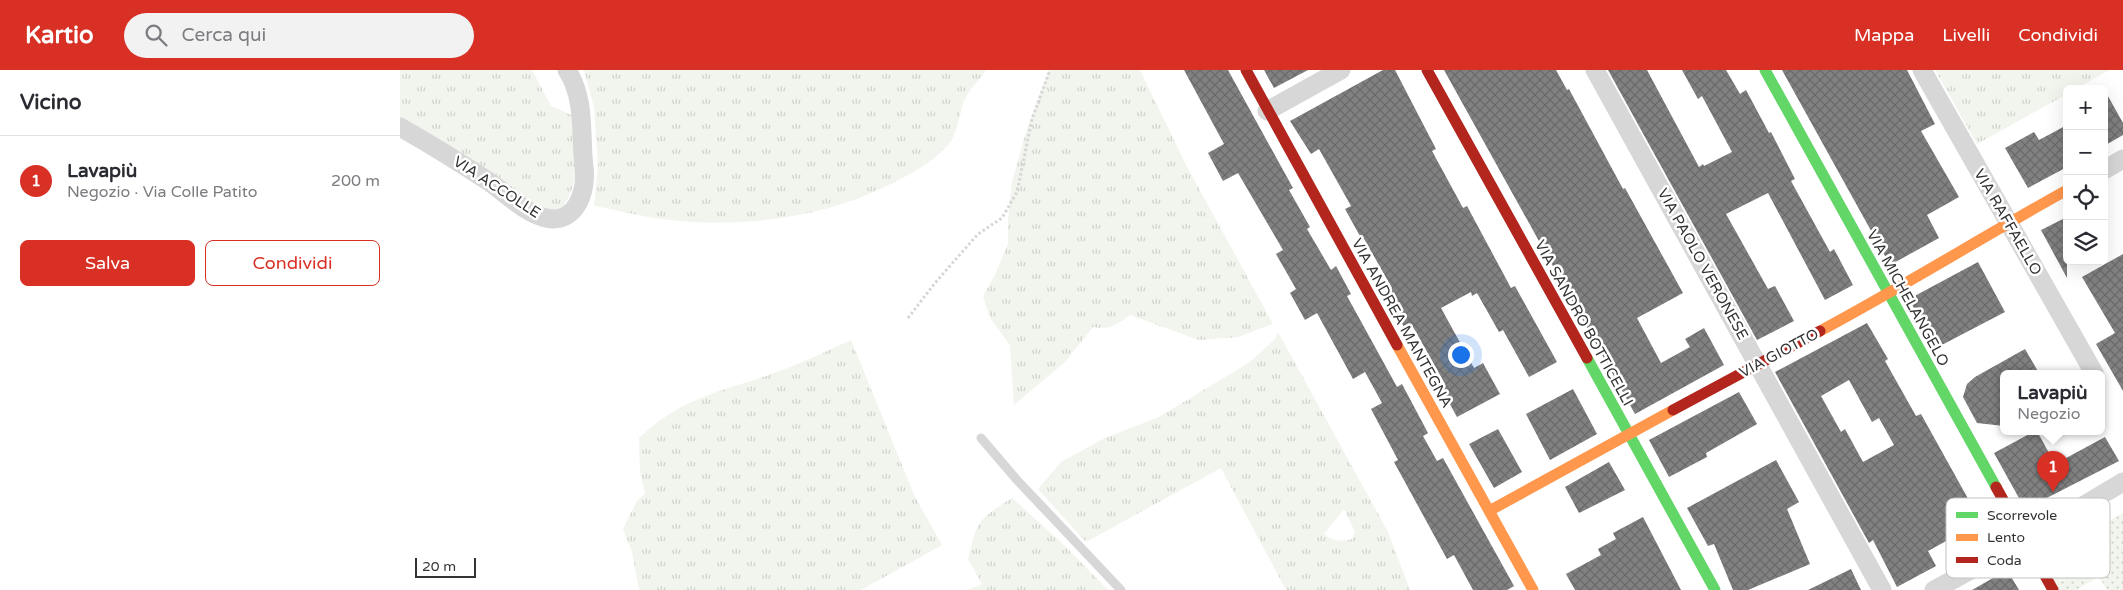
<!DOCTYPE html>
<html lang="it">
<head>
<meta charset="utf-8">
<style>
  body { margin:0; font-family:"Varela Round",sans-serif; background:#f2f2f3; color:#2b2b33 }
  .controls { position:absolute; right:15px; top:15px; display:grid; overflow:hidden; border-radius:8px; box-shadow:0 5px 20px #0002 }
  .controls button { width:45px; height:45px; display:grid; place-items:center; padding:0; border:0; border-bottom:1px solid #e1e1e2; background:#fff; color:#2b2b33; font:25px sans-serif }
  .scale { position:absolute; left:15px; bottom:12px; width:61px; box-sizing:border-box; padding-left:5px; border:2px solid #333; border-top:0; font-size:14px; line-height:18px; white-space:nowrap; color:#333; -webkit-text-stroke:4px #fff; paint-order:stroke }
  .you { position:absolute; left:1060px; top:284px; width:18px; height:18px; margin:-12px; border:4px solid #fff; border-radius:50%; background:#1a73e8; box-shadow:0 0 0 8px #1a73e833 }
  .badge { display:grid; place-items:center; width:32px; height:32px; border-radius:50%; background:#d93025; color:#fff; font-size:16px; font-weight:700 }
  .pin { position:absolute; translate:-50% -41px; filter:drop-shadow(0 1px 2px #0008) }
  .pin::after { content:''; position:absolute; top:26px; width:18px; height:15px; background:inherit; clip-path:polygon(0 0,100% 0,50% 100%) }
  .popup { position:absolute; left:1600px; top:300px; width:105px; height:65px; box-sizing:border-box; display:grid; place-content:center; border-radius:8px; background:#fff; filter:drop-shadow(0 1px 4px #0005); font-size:16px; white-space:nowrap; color:#7c7c81 }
  .popup b { font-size:19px; color:#2b2b33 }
  .popup::after { content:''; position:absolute; left:50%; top:100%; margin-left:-10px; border:10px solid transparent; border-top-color:#fff }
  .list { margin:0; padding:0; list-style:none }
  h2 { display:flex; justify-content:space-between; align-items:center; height:65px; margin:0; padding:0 20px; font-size:21px }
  h2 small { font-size:16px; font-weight:400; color:#7c7c81 }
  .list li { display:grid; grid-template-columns:32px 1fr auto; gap:15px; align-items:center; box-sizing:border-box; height:90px; padding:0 20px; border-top:1px solid #e1e1e2 }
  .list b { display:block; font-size:19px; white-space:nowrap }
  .list p { margin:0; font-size:16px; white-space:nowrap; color:#7c7c81 }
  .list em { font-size:16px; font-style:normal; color:#7c7c81 }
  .actions { display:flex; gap:10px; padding:15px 20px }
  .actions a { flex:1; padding:11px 0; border:1px solid #d93025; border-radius:8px; text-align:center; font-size:18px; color:#d93025 }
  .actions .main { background:#d93025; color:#fff }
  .icon { flex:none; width:28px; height:28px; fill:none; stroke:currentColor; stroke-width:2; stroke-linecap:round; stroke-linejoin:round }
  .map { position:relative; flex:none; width:1723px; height:520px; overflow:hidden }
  header { display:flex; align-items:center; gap:30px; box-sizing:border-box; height:70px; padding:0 25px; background:#d93025; color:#fff }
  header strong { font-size:24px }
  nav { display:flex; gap:28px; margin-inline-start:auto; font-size:18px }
  .search { width:350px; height:45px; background:#f2f2f3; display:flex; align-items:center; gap:12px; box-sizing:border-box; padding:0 18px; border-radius:28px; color:#7c7c81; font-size:19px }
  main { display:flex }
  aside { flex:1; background:#fff }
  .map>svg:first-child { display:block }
</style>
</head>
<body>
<header>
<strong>Kartio</strong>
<div class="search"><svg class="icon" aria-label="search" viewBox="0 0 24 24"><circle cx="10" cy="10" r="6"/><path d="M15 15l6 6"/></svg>Cerca qui</div>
<nav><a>Mappa</a><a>Livelli</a><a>Condividi</a></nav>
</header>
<main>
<aside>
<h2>Vicino<small></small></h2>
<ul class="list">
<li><span class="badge">1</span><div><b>Lavapiù</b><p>Negozio · Via Colle Patito</p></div><em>200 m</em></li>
</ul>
<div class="actions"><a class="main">Salva</a><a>Condividi</a></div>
</aside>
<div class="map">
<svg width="1723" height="520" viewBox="0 0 1723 520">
  <defs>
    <pattern id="grass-tufts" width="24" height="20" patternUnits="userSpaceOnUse" patternTransform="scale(1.25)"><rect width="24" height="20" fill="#f1f5ed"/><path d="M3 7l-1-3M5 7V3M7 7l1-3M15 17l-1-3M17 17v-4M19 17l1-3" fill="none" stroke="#cfd2cc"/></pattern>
    <pattern id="park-dots" width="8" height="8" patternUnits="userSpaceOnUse" patternTransform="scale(1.25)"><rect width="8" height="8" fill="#f1f5ed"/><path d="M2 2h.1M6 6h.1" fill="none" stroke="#cfd2cc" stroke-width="1.8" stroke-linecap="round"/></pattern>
    <pattern id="building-cross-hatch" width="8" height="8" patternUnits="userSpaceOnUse" patternTransform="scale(1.25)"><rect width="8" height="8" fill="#818181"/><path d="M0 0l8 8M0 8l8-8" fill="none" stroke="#6a6a6a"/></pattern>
  </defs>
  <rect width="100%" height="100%" fill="#fff"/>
  <path fill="url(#grass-tufts)" fill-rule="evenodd" d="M0,0H132L151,36L176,47C178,71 180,114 164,135C162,139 155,141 151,144L0,53Z
    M184,0H586C580,10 571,17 566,27C558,41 560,62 547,76C532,93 510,104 491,114C421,149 338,159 261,149C239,146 217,140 194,136L198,96L194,37Z
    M649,0H740L786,95L873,254L838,267L799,270L730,245C717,255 709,260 693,257L665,292L614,335L610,275L590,248L583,226L595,205L608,174V149L612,112L626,62Z
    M1535,0H1709L1676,19H1667V24L1577,74Z
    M878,262L988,462L1010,520H886L821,398L686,472L638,419L661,392L705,368L759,347L850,292L875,269ZM944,439L955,462L952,469C941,472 933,471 924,464Z
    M451,270L515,427L542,475L461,520H239L232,482L223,459L237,431L245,424L240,402L239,368C280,329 315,323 366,306C395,296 423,283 451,270Z
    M612,428L665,476L708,520H567L582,514L568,489C578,449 578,450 612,428Z"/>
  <path fill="url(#park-dots)" d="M1723,443V520H1707L1699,507L1676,520H1658L1641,490Z"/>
  <path fill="url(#building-cross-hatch)" fill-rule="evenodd" d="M784,0H828L893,118L889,120L910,157L907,159L931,200L936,196L951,224L947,226L997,317L1002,314L1028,363L1023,366L1037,391L1043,388L1114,516L1107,520H1073L1054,485L1047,489L994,392L998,390L971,339L982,333L965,302L953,309L917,243L905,250L890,223L896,219L876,184L883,180L838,103L823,111L808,83L824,74Z
    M864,0H908L874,18Z
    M983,0H995L1036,79L1032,81L1063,138L1067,136L1111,218L1115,216L1157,292L1129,307L1103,260L1099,262L1077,223L1072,226L1071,222L1041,238L1074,298L1083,293L1100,324L1057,347L1040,316L1045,314L1012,255L1005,259L985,222L992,218L963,167L961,168L945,139L951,136L919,79L911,84L890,51Z
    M1044,0H1156L1167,20L1169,19L1223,119L1225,118L1283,223L1237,248L1261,293L1290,277L1285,269L1304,258L1324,295L1235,344Z
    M1208,0H1247L1299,97L1303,94L1304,96L1332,82L1302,26L1298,29L1282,0H1326L1340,24L1346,20L1369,63L1371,62L1395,109L1391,111L1430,182L1434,179L1453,215L1425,230L1368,123L1326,144L1368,219L1375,216L1394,251L1357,270Z
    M1382,0H1507L1535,54L1521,61L1559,127L1527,145L1539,168L1490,195Z
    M1704,19L1723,53V65L1704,76Z
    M1667,55V97L1628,118L1605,78L1634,62L1639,70Z
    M1667,147V208L1641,160Z
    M1723,184V321L1696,274L1715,263L1682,207Z
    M1578,192L1605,242L1536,278L1509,229Z
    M1467,253L1488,289L1485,291L1516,346L1521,344L1581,452L1528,481L1536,496L1497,517L1473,470L1469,473L1375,302ZM1449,310L1472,352L1479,348L1494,375L1463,392L1445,359L1441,362L1421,326Z
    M1625,279L1639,303H1604V356L1577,353L1563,327L1567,314L1575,307Z
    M1173,319L1197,364L1150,390L1126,344Z
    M1339,322L1357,354L1306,383L1307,387L1269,407L1249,370Z
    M1098,359L1122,402L1094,418L1069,374Z
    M1635,361H1637L1655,394L1705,367L1719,391L1625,439L1594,383Z
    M1376,390L1399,432L1387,439L1410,494L1348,520H1333L1314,474L1308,476L1287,438Z
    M1209,392L1225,420L1179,443L1165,417Z
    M1243,447L1281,520H1175L1166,504L1201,485L1198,479L1216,469L1213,463Z
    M1451,499L1461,520H1408Z
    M1607,500L1619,520H1572Z"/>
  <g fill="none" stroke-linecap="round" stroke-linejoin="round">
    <path stroke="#d6d6d6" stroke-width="3" stroke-dasharray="2.5 2.5" stroke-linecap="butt" d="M508,248L535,213L578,164L602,148L617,122L632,49L650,0"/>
    <path stroke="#d7d7d7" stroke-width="9" d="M581,368L617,410L721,520"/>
    <path stroke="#d7d7d7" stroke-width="19" d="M1195,0L1482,520
      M1522,0L1694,303
      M867,41L941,0
      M0,57C30,74 59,92 88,111C106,123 124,143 146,148C176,155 187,121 184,97C180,64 186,30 167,0
      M1704,100L1723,89
      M1534,520L1626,470L1723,412"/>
    <path stroke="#63d668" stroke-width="11" d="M1365,0L1596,417
      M1187,288L1315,520"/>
    <path stroke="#ff974d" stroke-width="11" d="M1420,261C1504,216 1584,166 1667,120
      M997,275L1133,520
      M1089,441L1273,340"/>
    <path stroke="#b3261e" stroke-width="11" d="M846,0L997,275
      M1027,0L1187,288
      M1273,340L1420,261
      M1596,417L1653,520"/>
  </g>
  <g text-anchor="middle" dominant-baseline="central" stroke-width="5" stroke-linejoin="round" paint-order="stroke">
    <g font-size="15" fill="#333" stroke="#fff">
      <text transform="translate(97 117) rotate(33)">VIA ACCOLLE</text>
      <text transform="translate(1608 152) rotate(60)">VIA RAFFAELLO</text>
      <text transform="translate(1303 194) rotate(61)">VIA PAOLO VERONESE</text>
      <text transform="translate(1508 228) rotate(61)">VIA MICHELANGELO</text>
      <text transform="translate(1002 253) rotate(61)">VIA ANDREA MANTEGNA</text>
      <text transform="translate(1184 253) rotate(61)">VIA SANDRO BOTTICELLI</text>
      <text transform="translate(1379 283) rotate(-28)">VIA GIOTTO</text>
    </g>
  </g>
  <rect x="1546" y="428" width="164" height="80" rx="8" fill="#fff" stroke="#c2c2c2" stroke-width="1"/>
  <rect x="1556" y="442" width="22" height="6" fill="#63d668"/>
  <rect x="1556" y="464" width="22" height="7" fill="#ff974d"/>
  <rect x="1556" y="487" width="22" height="6" fill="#b3261e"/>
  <g font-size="14" fill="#333">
    <text x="1587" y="450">Scorrevole</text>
    <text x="1587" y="472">Lento</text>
    <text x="1587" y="495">Coda</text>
  </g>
</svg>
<div class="controls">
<button>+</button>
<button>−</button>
<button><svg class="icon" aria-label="locate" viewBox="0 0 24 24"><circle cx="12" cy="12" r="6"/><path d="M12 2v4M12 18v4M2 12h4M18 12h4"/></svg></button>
<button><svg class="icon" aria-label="layers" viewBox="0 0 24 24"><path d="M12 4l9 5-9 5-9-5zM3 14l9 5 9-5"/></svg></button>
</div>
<div class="scale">20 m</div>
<div class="you"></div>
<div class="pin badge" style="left:1653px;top:422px">1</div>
<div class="popup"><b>Lavapiù</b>Negozio</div>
</div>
</main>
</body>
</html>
